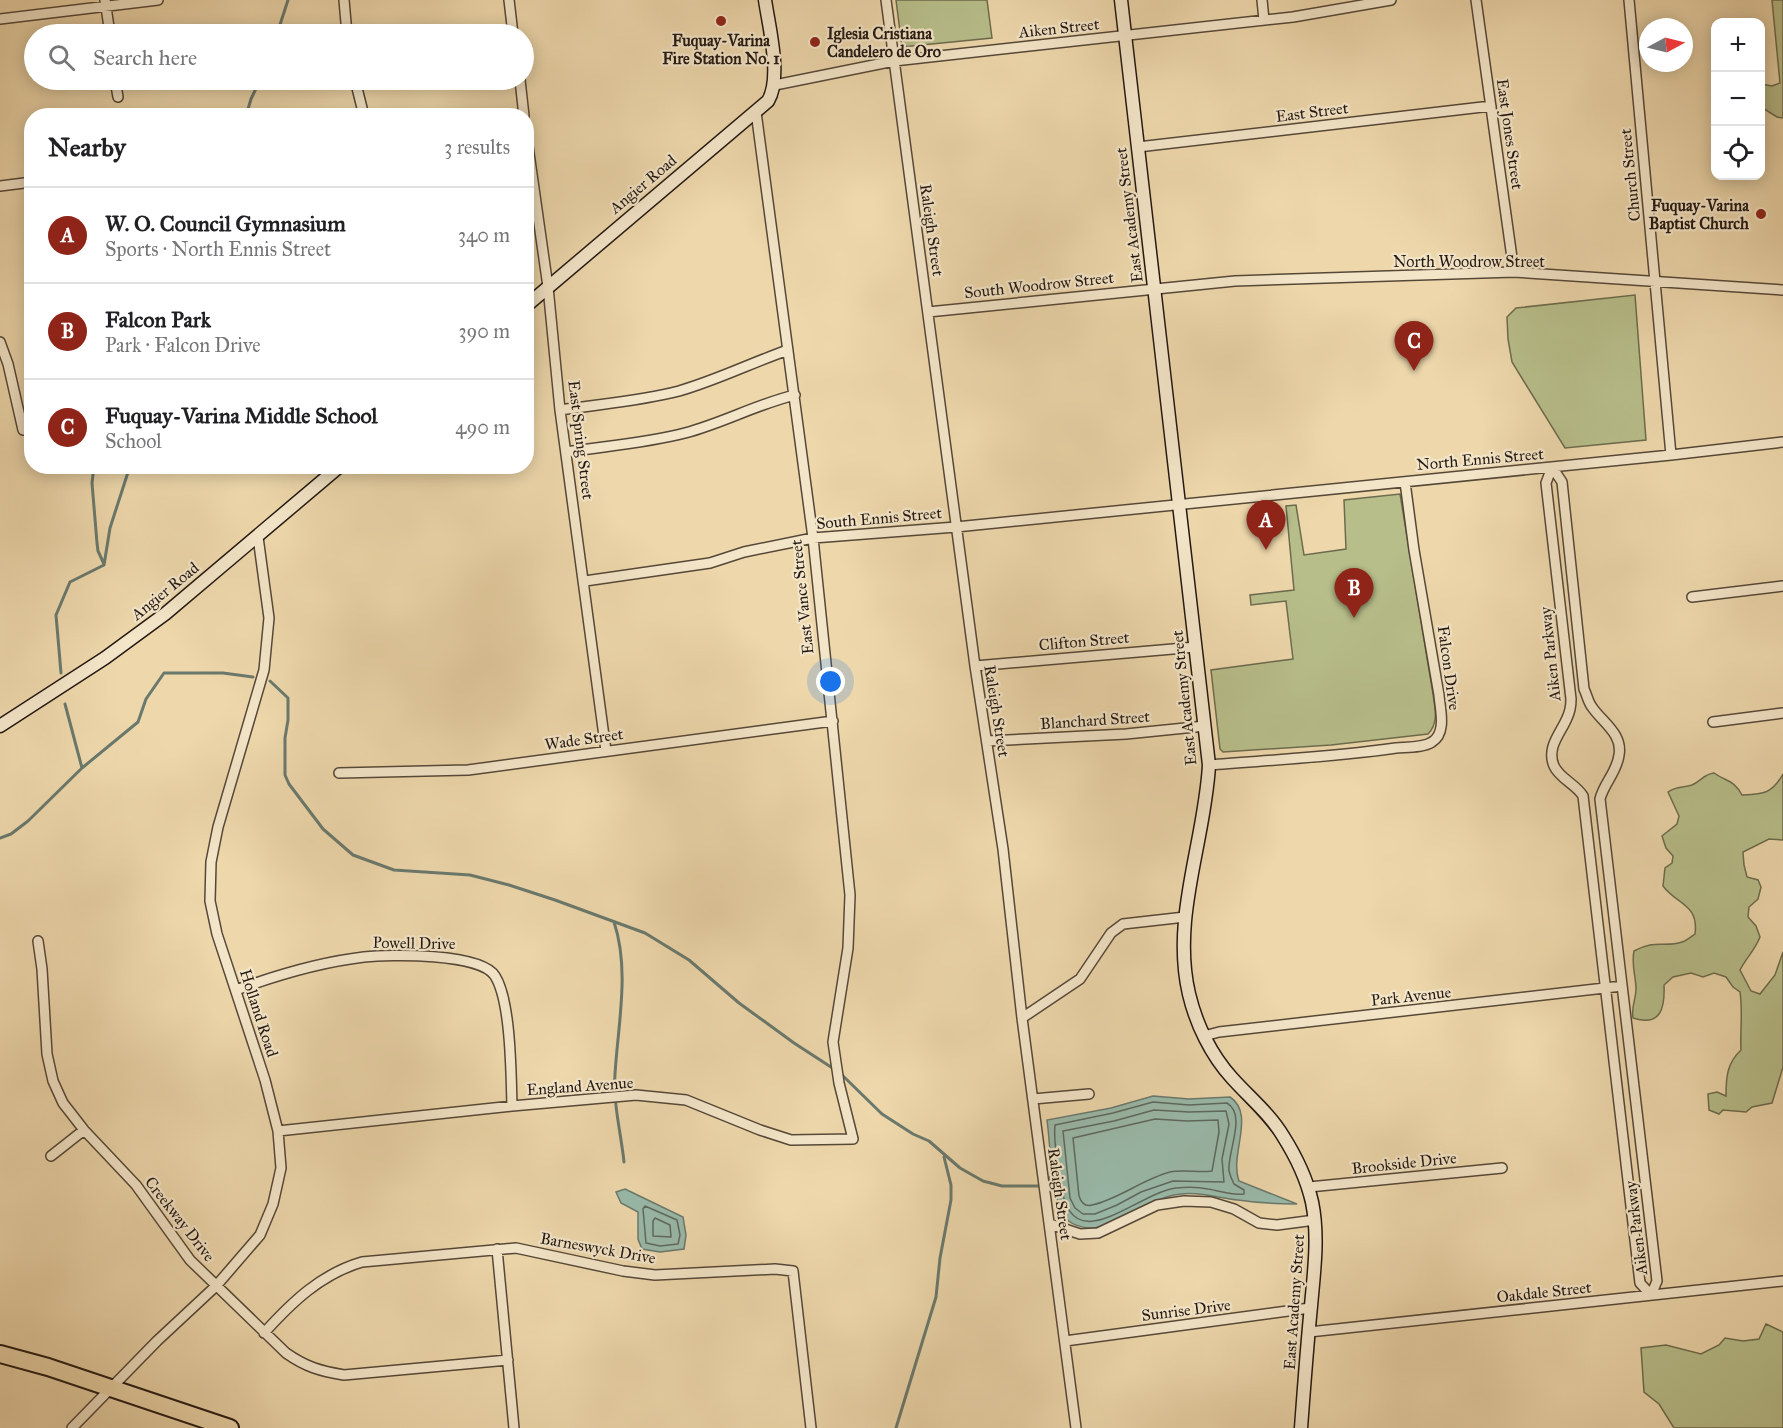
<!DOCTYPE html>
<html lang="en">
<head>
<meta charset="utf-8">
<style>
  body { margin:0; font-family:"IM FELL Great Primer",serif; background:#f2f2f2; color:#202124 }
  .controls { position:absolute; right:18px; top:18px; display:grid; overflow:hidden; border-radius:12px; box-shadow:0 3px 15px #0003 }
  .controls button { width:54px; height:54px; display:grid; place-items:center; padding:0; border:0; border-bottom:2px solid #e0e0e0; background:#fff; color:#202124; font:30px sans-serif }
  .compass { position:absolute; left:1639px; top:18px; width:54px; height:54px; border-radius:50%; background:#fff; box-shadow:0 3px 15px #0003; rotate:83deg }
  .you { position:absolute; left:831px; top:682px; width:21px; height:21px; margin:-15px; border:4px solid #fff; border-radius:50%; background:#1a73e8; box-shadow:0 0 0 9px #1a73e833 }
  .badge { display:grid; place-items:center; width:39px; height:39px; border-radius:50%; background:#8f2418; color:#fff; font-size:20px; font-weight:700 }
  .pin { position:absolute; translate:-50% -50px; filter:drop-shadow(0 2px 3px #0008) }
  .pin::after { content:''; position:absolute; top:32px; width:21px; height:18px; background:inherit; clip-path:polygon(0 0,100% 0,50% 100%) }
  .list { margin:0; padding:0; list-style:none }
  h2 { display:flex; justify-content:space-between; align-items:center; height:78px; margin:0; padding:0 24px; font-size:26px }
  h2 small { font-size:20px; font-weight:400; color:#757577 }
  .list li { display:grid; grid-template-columns:39px 1fr auto; gap:18px; align-items:center; box-sizing:border-box; height:96px; padding:0 24px; border-top:2px solid #e0e0e0 }
  .list b { display:block; font-size:22px; white-space:nowrap }
  .list p { margin:0; font-size:20px; white-space:nowrap; color:#757577 }
  .list em { font-size:20px; font-style:normal; color:#757577 }
  .icon { flex:none; width:33px; height:33px; fill:none; stroke:currentColor; stroke-width:2; stroke-linecap:round; stroke-linejoin:round }
  .map { position:relative; flex:none; width:1783px; height:1428px; overflow:hidden }
  .search { position:absolute; background:#fff; box-shadow:0 3px 15px #0003; left:24px; top:24px; width:510px; height:66px; display:flex; align-items:center; gap:15px; box-sizing:border-box; padding:0 21px; border-radius:33px; color:#757577; font-size:22px }
  .panel { position:absolute; background:#fff; box-shadow:0 3px 15px #0003; left:24px; top:108px; width:510px; height:366px; border-radius:24px }
  .map>svg:first-child { display:block }
</style>
</head>
<body>
<div class="map">
<svg width="1783" height="1428" viewBox="0 0 1783 1428">
  <rect width="100%" height="100%" fill="#edd7ab"/>
  <filter id="stains"><feTurbulence type="fractalNoise" baseFrequency=".00333" numOctaves="4"/><feColorMatrix values="0 0 0 0 .2 0 0 0 0 .09 0 0 0 0 .02 0 0 0 .5 -.17"/></filter>
  <radialGradient id="worn" r=".72"><stop offset=".6" stop-color="#630" stop-opacity="0"/><stop offset="1" stop-color="#630" stop-opacity=".3"/></radialGradient>
  <path fill="#b7be8a" stroke="#6d6b4e" stroke-width="1.5" d="M896,0H987L992,38L902,47Z
    M1772,0H1783V118L1777,117L1761,107V84L1772,86L1780,83Z
    M1635,295L1646,440L1565,448L1512,362L1508,339L1507,317L1516,308Z
    M1400,494L1433,694C1435,708 1439,723 1428,734L1331,745L1223,752L1220,749L1211,670L1293,659L1286,601L1251,605L1250,595L1294,590L1286,506L1296,505L1304,555L1346,549L1344,500Z
    M1714,773C1727,782 1734,780 1742,795C1763,794 1772,794 1783,774V840L1769,839L1743,852L1744,865L1747,877L1758,880L1761,887L1758,899L1749,907L1748,917L1756,926L1760,937C1755,950 1746,958 1740,970L1751,991L1760,994L1775,975L1783,952V1067L1772,1103L1752,1107L1746,1112L1723,1110L1719,1114L1709,1110L1708,1094L1717,1092L1726,1096C1726,1077 1727,1063 1741,1050C1740,1030 1743,1011 1740,992L1733,987L1726,977L1714,973L1703,977L1691,973L1673,977L1664,985C1665,1008 1661,1027 1633,1018C1631,1006 1636,1000 1636,989C1636,976 1631,965 1634,951C1655,939 1665,948 1682,942C1686,941 1691,937 1695,934C1699,904 1677,905 1663,886L1665,868L1672,863L1673,856L1666,848L1662,836L1677,824L1679,816L1668,792C1676,786 1683,788 1692,785C1701,781 1704,774 1714,773Z
    M1766,1324L1783,1332V1428H1674L1659,1404L1644,1392L1641,1348L1666,1345L1701,1354L1719,1345L1725,1338L1743,1341L1759,1339Z"/>
  <path fill="#99baaa" stroke="#6a796d" stroke-width="1.5" d="M1153,1096L1189,1099L1230,1097C1256,1114 1229,1155 1239,1181L1297,1204C1277,1204 1258,1203 1238,1200C1217,1198 1195,1190 1174,1195C1147,1201 1125,1219 1099,1227C1088,1230 1073,1226 1065,1218C1052,1205 1050,1140 1047,1120L1111,1108Z
    M625,1189L683,1217L686,1235L684,1249L660,1252L642,1249L638,1239V1212L621,1203L616,1192Z"/>
  <g fill="none" stroke-linecap="round" stroke-linejoin="round">
    <path stroke="#5e695e" stroke-width="1.5" d="M1153,1102L1189,1105L1227,1103C1247,1115 1227,1152 1229,1171C1230,1175 1232,1180 1234,1184L1244,1190V1194C1233,1196 1220,1191 1208,1189C1199,1187 1186,1187 1176,1188C1136,1193 1071,1263 1061,1184C1058,1165 1053,1144 1055,1125L1113,1113Z
      M1154,1110L1189,1112L1226,1111L1229,1124L1222,1159L1224,1182L1173,1181L1141,1192L1117,1205L1095,1214H1083L1075,1208L1070,1198L1063,1131L1114,1121Z
      M1155,1119L1187,1121L1218,1120L1219,1132L1212,1171C1199,1173 1184,1169 1170,1172C1143,1179 1119,1199 1092,1205C1085,1207 1081,1202 1079,1196L1073,1138Z
      M645,1206L677,1220L680,1235L678,1244L660,1246L646,1243L643,1209Z
      M655,1218L670,1225L671,1237L653,1236V1221Z"/>
    <path stroke="#6a796d" stroke-width="3" d="M277,34L288,0
      M246,116L251,99L260,80
      M94,466L92,483L97,543L98,551L104,564
      M61,673L56,615L70,582L104,565L110,528L130,466
      M270,681L288,698V720L285,738V775L289,784L323,829L353,855L394,870L470,875L509,885L555,900L645,933L689,960L739,1003L794,1043L834,1069
      M65,704L82,768
      M0,838L11,834L28,821L82,768L138,722L146,699L164,673H223L253,677
      M614,922C630,970 618,1024 615,1074C613,1104 621,1133 624,1162
      M840,1073L882,1114L913,1134L929,1141L960,1168L983,1181L1002,1186H1042L1053,1175L1057,1176
      M896,1428L936,1297L940,1258L951,1200V1185L944,1157"/>
    <g stroke="#564838" stroke-width="12">
      <path id="street" d="M105,0L110,34
        M344,0L347,34
        M509,0L513,34
        M886,0L975,666L1003,849L1022,1018L1076,1428
        M1262,0L1264,20
        M1476,0L1514,272
        M1629,0L1671,455
        M0,19L158,0
        M115,80L118,97
        M355,80L364,116
        M520,80L524,116
        M775,85L894,61L1293,17L1391,0
        M526,132L548,287L560,410L606,751
        M1138,147L1491,106
        M0,186L32,182
        M928,312L1235,281L1514,272L1783,290
        M0,342L8,364L23,430
        M560,410C600,404 641,401 679,391C717,380 751,363 788,350
        M566,452C606,446 647,443 685,433C723,423 757,404 795,395
        M1552,467L1562,482L1584,689C1587,695 1588,702 1592,707C1602,722 1623,734 1619,755C1617,772 1604,783 1600,799L1657,1281L1651,1295L1640,1283L1583,796C1576,784 1560,779 1554,766C1546,747 1561,733 1567,718C1570,712 1571,706 1571,699L1546,483Z
        M585,581L710,563L744,552L813,538L956,527L1671,455L1783,442
        M1692,597L1783,586
        M975,666L1196,647
        M1713,722L1783,713
        M987,741L1126,734L1205,726
        M1209,765C1271,760 1334,757 1396,748C1406,747 1423,748 1432,742C1447,733 1440,709 1439,695L1414,550L1405,482
        M339,773L468,770L833,721
        M38,941L42,969L47,1054L53,1081L63,1103L84,1130L136,1185L190,1260L286,1353C306,1367 320,1371 344,1375L508,1360
        M236,990C277,975 321,962 364,957C390,954 481,953 495,976C511,1001 511,1074 512,1106
        M1022,1018L1080,979L1111,933L1123,924L1185,917
        M1204,1036L1219,1032L1622,986
        M1033,1099L1089,1094
        M278,1131L512,1106L636,1095L686,1100L760,1130L791,1140L853,1139L839,1083L833,1042L848,948L850,895L813,538L756,112
        M51,1156L84,1130
        M1309,1187L1502,1168
        M1050,1224L1080,1234L1098,1233L1157,1205L1184,1201L1211,1202L1234,1209L1259,1223L1277,1225L1315,1220
        M497,1249L514,1428
        M1309,1332L1783,1281
        M264,1333C292,1302 321,1274 362,1262L516,1248L623,1271L655,1275L775,1269L793,1271L811,1428
        M1065,1341L1310,1308
        M72,1428L157,1341L216,1286L260,1235L273,1204L281,1168L278,1131L265,1080L217,934L210,901L211,862L218,827L264,670L269,618L258,537"/>
    </g>
    <g stroke="#231812" stroke-width="15">
      <path id="secondary" d="M1121,0L1209,765C1205,841 1171,918 1189,994C1196,1024 1211,1055 1232,1078C1249,1097 1270,1114 1283,1136C1295,1155 1307,1180 1312,1202C1319,1236 1314,1272 1311,1306C1307,1347 1304,1387 1301,1428
        M526,306L768,101C782,78 769,27 765,0
        M0,726L105,658L165,614L340,466"/>
    </g>
    <g stroke="#231812" stroke-width="20">
      <path id="highway" d="M0,1354L48,1367L230,1428"/>
    </g>
    <use href="#street" stroke="#f3e5c8" stroke-width="9"/>
    <use href="#secondary" stroke="#f3e5c8" stroke-width="12"/>
    <use href="#highway" stroke="#edd7ab" stroke-width="16"/>
  </g>
  <g fill="#8f2418" stroke="#f3e5c8" stroke-width="2">
    <circle cx="721" cy="21" r="6"/>
    <circle cx="815" cy="42" r="6"/>
    <circle cx="1761" cy="214" r="6"/>
  </g>
  <g text-anchor="middle" dominant-baseline="central" stroke-width="4.5" stroke-linejoin="round" paint-order="stroke">
    <g font-size="16" fill="#231812" stroke="#f3e5c8">
      <text transform="translate(1059 28) rotate(-6)">Aiken Street</text>
      <text transform="translate(1312 112) rotate(-7)">East Street</text>
      <text transform="translate(1510 134) rotate(82)">East Jones Street</text>
      <text transform="translate(1630 175) rotate(-96)">Church Street</text>
      <text transform="translate(643 184) rotate(-40)">Angier Road</text>
      <text transform="translate(1129 215) rotate(-97)">East Academy Street</text>
      <text transform="translate(932 230) rotate(82)">Raleigh Street</text>
      <text x="1469" y="261">North Woodrow Street</text>
      <text transform="translate(1039 285) rotate(-6)">South Woodrow Street</text>
      <text transform="translate(581 440) rotate(83)">East Spring Street</text>
      <text transform="translate(1480 459) rotate(-5)">North Ennis Street</text>
      <text transform="translate(879 518) rotate(-5)">South Ennis Street</text>
      <text transform="translate(165 591) rotate(-39)">Angier Road</text>
      <text transform="translate(802 597) rotate(-96)">East Vance Street</text>
      <text transform="translate(1084 641) rotate(-5)">Clifton Street</text>
      <text transform="translate(1550 654) rotate(-96)">Aiken Parkway</text>
      <text transform="translate(1449 668) rotate(82)">Falcon Drive</text>
      <text transform="translate(1184 698) rotate(-96)">East Academy Street</text>
      <text transform="translate(997 711) rotate(81)">Raleigh Street</text>
      <text transform="translate(1095 720) rotate(-4)">Blanchard Street</text>
      <text transform="translate(584 739) rotate(-8)">Wade Street</text>
      <text transform="translate(414 943) rotate(1)">Powell Drive</text>
      <text transform="translate(1411 996) rotate(-6)">Park Avenue</text>
      <text transform="translate(259 1013) rotate(72)">Holland Road</text>
      <text transform="translate(580 1086) rotate(-4)">England Avenue</text>
      <text transform="translate(1404 1163) rotate(-6)">Brookside Drive</text>
      <text transform="translate(1060 1194) rotate(82)">Raleigh Street</text>
      <text transform="translate(180 1219) rotate(52)">Creekway Drive</text>
      <text transform="translate(1636 1228) rotate(-97)">Aiken Parkway</text>
      <text transform="translate(598 1248) rotate(10)">Barneswyck Drive</text>
      <text transform="translate(1544 1292) rotate(-6)">Oakdale Street</text>
      <text transform="translate(1294 1302) rotate(-86)">East Academy Street</text>
      <text transform="translate(1186 1310) rotate(-7)">Sunrise Drive</text>
    </g>
    <g font-size="16" font-weight="bold" fill="#231812" stroke="#f3e5c8" text-anchor="start">
      <text x="827" y="33">Iglesia Cristiana<tspan x="827" dy="18">Candelero de Oro</tspan></text>
      <text x="721" y="40" text-anchor="middle">Fuquay-Varina<tspan x="721" dy="18">Fire Station No. 1</tspan></text>
      <text x="1749" y="205" text-anchor="end">Fuquay-Varina<tspan x="1749" dy="18">Baptist Church</tspan></text>
    </g>
  </g>
  <rect width="100%" height="100%" filter="url(#stains)"/>
  <rect width="100%" height="100%" fill="url(#worn)"/>
</svg>
<div class="controls">
<button>+</button>
<button>−</button>
<button><svg class="icon" aria-label="locate" viewBox="0 0 24 24"><circle cx="12" cy="12" r="6"/><path d="M12 2v4M12 18v4M2 12h4M18 12h4"/></svg></button>
</div>
<svg class="compass" viewBox="-18 -18 36 36"><path d="M0-13l5 13h-10z" fill="#e53935"/><path d="M0 13l5-13h-10z" fill="#757577"/></svg>
<div class="you"></div>
<div class="pin badge" style="left:1266px;top:550px">A</div>
<div class="pin badge" style="left:1354px;top:618px">B</div>
<div class="pin badge" style="left:1414px;top:371px">C</div>
<div class="search"><svg class="icon" aria-label="search" viewBox="0 0 24 24"><circle cx="10" cy="10" r="6"/><path d="M15 15l6 6"/></svg>Search here</div>
<section class="panel">
<h2>Nearby<small>3 results</small></h2>
<ul class="list">
<li><span class="badge">A</span><div><b>W. O. Council Gymnasium</b><p>Sports · North Ennis Street</p></div><em>340 m</em></li>
<li><span class="badge">B</span><div><b>Falcon Park</b><p>Park · Falcon Drive</p></div><em>390 m</em></li>
<li><span class="badge">C</span><div><b>Fuquay-Varina Middle School</b><p>School</p></div><em>490 m</em></li>
</ul>
</section>
</div>
</body>
</html>
